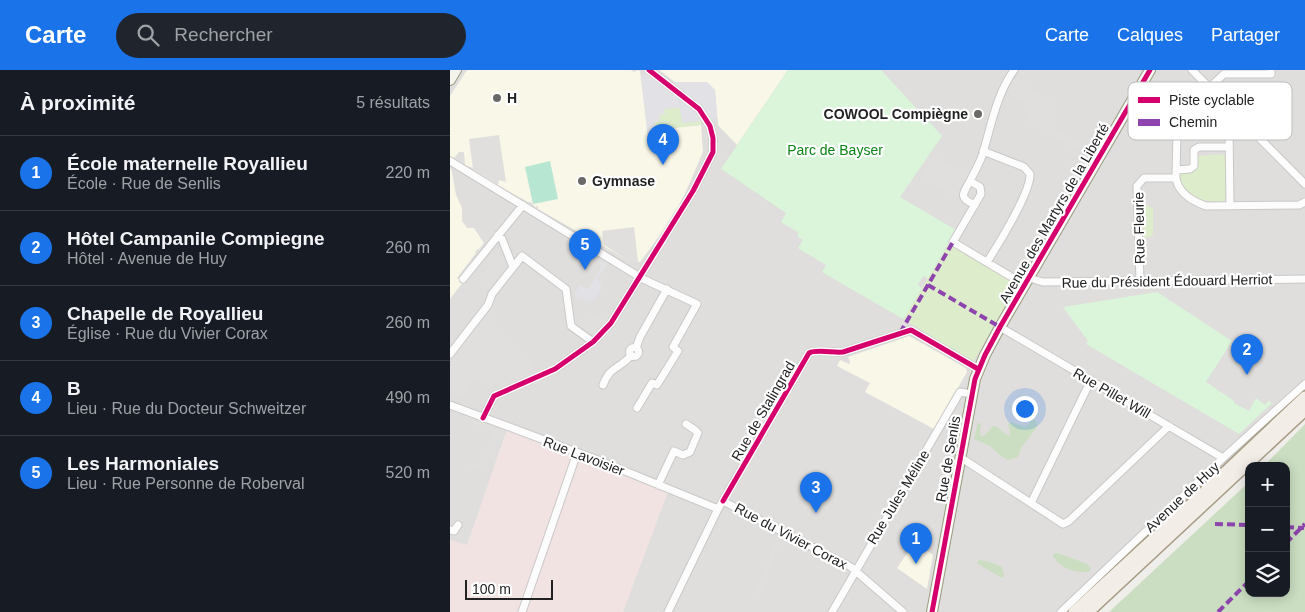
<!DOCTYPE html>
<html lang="fr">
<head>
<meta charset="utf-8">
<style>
  body { margin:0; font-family:Helvetica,sans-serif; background:#20242c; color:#f1f3f6 }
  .controls { position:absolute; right:15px; bottom:15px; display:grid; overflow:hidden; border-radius:10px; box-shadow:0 2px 12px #0003 }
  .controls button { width:45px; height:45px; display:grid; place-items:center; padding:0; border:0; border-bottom:1px solid #363941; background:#171b24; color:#f1f3f6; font:25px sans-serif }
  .scale { position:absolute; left:15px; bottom:12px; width:88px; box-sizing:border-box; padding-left:5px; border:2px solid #222; border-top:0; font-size:14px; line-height:18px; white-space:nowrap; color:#222; -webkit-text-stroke:4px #fff; paint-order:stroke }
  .you { position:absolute; left:574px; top:338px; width:18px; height:18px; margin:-12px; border:4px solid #fff; border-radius:50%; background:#1a73e8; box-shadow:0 0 0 8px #1a73e833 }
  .badge { display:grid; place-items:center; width:32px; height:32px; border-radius:50%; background:#1a73e8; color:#fff; font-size:16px; font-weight:700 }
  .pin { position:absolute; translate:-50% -41px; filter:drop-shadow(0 1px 2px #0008) }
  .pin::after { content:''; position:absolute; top:26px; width:18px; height:15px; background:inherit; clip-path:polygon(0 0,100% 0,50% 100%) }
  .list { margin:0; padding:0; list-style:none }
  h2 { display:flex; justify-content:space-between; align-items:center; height:65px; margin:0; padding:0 20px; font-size:21px }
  h2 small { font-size:16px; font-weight:400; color:#9ea1a6 }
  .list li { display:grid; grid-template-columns:32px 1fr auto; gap:15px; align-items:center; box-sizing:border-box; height:75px; padding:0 20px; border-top:1px solid #363941 }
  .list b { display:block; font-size:19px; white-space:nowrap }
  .list p { margin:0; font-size:16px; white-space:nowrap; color:#9ea1a6 }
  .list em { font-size:16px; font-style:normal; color:#9ea1a6 }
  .icon { flex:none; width:28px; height:28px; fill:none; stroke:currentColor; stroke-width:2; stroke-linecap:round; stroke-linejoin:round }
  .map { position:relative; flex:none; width:855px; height:542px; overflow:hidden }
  header { display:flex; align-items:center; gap:30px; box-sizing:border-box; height:70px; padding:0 25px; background:#1a73e8; color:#fff }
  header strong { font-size:24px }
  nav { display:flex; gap:28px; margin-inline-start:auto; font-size:18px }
  .search { width:350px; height:45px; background:#20242c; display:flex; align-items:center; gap:12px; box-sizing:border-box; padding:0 18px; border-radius:28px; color:#9ea1a6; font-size:19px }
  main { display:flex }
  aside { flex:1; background:#171b24 }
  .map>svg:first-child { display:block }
</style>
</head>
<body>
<header>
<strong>Carte</strong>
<div class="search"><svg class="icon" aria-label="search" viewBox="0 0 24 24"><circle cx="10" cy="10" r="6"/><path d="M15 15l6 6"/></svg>Rechercher</div>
<nav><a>Carte</a><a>Calques</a><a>Partager</a></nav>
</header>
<main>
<aside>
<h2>À proximité<small>5 résultats</small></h2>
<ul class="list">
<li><span class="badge">1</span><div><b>École maternelle Royallieu</b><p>École · Rue de Senlis</p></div><em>220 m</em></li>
<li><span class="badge">2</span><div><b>Hôtel Campanile Compiegne</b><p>Hôtel · Avenue de Huy</p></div><em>260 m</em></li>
<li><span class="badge">3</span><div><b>Chapelle de Royallieu</b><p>Église · Rue du Vivier Corax</p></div><em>260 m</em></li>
<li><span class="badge">4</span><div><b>B</b><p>Lieu · Rue du Docteur Schweitzer</p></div><em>490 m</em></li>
<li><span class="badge">5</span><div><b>Les Harmoniales</b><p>Lieu · Rue Personne de Roberval</p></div><em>520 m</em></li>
</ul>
</aside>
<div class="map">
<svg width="855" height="542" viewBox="0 0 855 542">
  <rect width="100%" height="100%" fill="#f0eeeb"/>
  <path fill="#dfdedc" d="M0,0H855V333L609,542H172L57,360L17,476L0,470Z"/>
  <path fill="#f1e3e1" d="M57,360L139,390L218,422L173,542H0V470L17,475Z"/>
  <path fill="#f8f7e8" d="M17,0H181L184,2L188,0L190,1L198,64H203L204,60L251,55L253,82L236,121L224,146L190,192L174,188L88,139V136L85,137L81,132H78L44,113L23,99V98L15,95L14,82H9L4,88L0,86V26Z
    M209,0H338L287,75L268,55L265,20L257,12H225Z
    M0,97L2,102L6,125L12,138V151L17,158H24L34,173L29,179L25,181L26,183L7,208L13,212L0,229Z
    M459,266L516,298L517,302L484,359L415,322L420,313L387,296L390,290L399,294L400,292L398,287Z
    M465,472L483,485L477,519L447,498Z"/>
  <path fill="#ddeccb" d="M230,37L232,53L251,51V55L205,60L204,51H210L209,44L214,39Z
    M775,84V132C753,131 731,130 729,102H739L747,98V86Z
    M696,135L703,138V163L702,166L694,168L692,164L691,141L692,137Z
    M499,173L568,214L523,292L453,249Z"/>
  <path fill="#cbdec1" d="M582,349L585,350L587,353V357L571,378L568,387L558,390L551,386L540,376L524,369L528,352L531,355L530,362L531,366H534L543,356C550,356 552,364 560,366V361L558,355L561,352L575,357L579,354Z
    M855,354V542H659L799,412V523H836V396H814Z
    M608,483L637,494L641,499L638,502C624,503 610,498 603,486V484Z
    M529,490L540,492L552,497L554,506L552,508L528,494L527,492Z"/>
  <path fill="#daf5da" d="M338,0H431L492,66L450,127L506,160L478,208L473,206L468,215L472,218L453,249L372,202L376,195L348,178L353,170L347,166L349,163L331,152L336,143L271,99Z
    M707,222L782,271L756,312L784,331V333L799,341L806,328L815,335L819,331L822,333L789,364L636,274L638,271L613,237Z"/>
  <path fill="#b7e6d2" d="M100,91L108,129L83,134L75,97Z"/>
  <path fill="#e0dfde" d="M566,9L606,35L600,45L558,23L561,15Z
    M582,38L601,49L598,55L640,79L637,85L574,50Z
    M49,65L56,112L49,110L48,115L23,99L19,69Z
    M484,85L517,107L505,128L471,105Z
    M184,157L188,192L174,188L154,175L152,161Z
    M45,188L51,193L50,198L52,200L40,218L29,209Z
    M43,232L48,265L84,293L76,304L77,307L57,316H42L25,310L12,326L6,328L0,326V291Z
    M153,245L158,247L147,259L139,261L129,254L132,251Z
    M20,349L50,360L34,396L21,399L20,395L32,392L44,362L19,352Z
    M323,475L328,476L310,526L305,524Z"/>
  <path fill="#e2e1e5" d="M201,4L240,36L253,49L251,51L232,53L230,38L214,39L215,44L209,45L210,51L205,52L204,70H198L191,6Z
    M221,12H257L265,20L267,48L259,49L246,33Z
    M153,192L157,194L147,210L152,214L150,216L152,217L145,230L142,229L140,232L132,228L130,231L126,229L125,223L130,215L138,219L152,196L148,193Z"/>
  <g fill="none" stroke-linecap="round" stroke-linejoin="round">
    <g stroke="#c9c8c7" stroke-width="9">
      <path id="street" d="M564,0C546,25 541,57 532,86C529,94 524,103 520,111L530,117L531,124L503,172L575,215
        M742,0L855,114
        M760,17L774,4H821V0
        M794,52C782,62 748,57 732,57L727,59L726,108C728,123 742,131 756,136L849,135L855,132
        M779,57L780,136
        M533,81L574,97L580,104C581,122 548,175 537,192
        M0,91L193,209L247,234L223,277L228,281L207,315L202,313L187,338
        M727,100L740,99L744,96V80L749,77H779
        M520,111C512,125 509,128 525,135
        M48,165L52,169L63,197
        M579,208L593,212L855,209
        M13,209L73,135
        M690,211L687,116L694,108H726
        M550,257L773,388
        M179.5 282a4.5 4.5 0 1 1 9 0a4.5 4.5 0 1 1-9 0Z
        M186,278L190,267L217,219
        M0,284L38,235L42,224L72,186L116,219L121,256L143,272
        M153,315C160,295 171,299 181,285
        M0,335L148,390L268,439
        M33,348L44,326L105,299L143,272L161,253L243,121L263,82V68L260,56L249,39L199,0
        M510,388L513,389L613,454L619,451L719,356
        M208,415L224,381L233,385L240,382L248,363L245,360L236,354
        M273,431L401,497L453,542
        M581,433L641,310
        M0,460L4,461L8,455
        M72,542L127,383
        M218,542L268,439L359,283C367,279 383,283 393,282L461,260L528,299
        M382,542L510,322L522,324
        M611,542L773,388L855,314"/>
    </g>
    <g stroke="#999a82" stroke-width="12">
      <path id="secondary" d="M0,10L6,0
        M482,542L525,309L535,285L550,257L700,0"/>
    </g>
    <g stroke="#a79c86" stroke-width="14">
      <path id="primary" d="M624,542L745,431L855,327
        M638,542L855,340"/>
    </g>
    <use href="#street" stroke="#fdfcfc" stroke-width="7"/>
    <use href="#secondary" stroke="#f4f4ed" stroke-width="10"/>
    <use href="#primary" stroke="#f3ede7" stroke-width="11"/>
    <path stroke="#8e44ad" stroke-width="4" stroke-dasharray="8 4" stroke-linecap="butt" d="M478,215L550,257
      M450,263L503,172
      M765,454L799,455
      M836,457L854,458
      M836,473L855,454
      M768,542L799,511"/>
    <g stroke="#fff" stroke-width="8">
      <path id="cycleway" d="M33,348L44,326L105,299L143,272L161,253L243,121L263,82V68L260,56L249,39L199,0
        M273,431L359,283C367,279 383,283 393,282L461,260L528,299
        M482,542L525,309L535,285L550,257L700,0"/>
    </g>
    <use href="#cycleway" stroke="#d6006c" stroke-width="5"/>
  </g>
  <g fill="#6a6968" stroke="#fff" stroke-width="2">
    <circle cx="47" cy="28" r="5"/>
    <circle cx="528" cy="44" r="5"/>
    <circle cx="132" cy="111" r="5"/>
  </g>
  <g text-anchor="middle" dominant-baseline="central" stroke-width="4.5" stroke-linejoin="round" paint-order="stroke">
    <g font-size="14" font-weight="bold" fill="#222" stroke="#fff" text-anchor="start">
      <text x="57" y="28">H</text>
      <text x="518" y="44" text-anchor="end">COWOOL Compiègne</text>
      <text x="142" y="111">Gymnase</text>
    </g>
    <g font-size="14" fill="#0c8416" stroke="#fff">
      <text x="385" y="80">Parc de Bayser</text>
    </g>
    <g font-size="14" fill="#222" stroke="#fff">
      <text transform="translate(604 143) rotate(-60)">Avenue des Martyrs de la Liberté</text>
      <text transform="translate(689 158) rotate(-91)">Rue Fleurie</text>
      <text transform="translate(717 211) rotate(-1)">Rue du Président Édouard Herriot</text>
      <text transform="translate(662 323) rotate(30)">Rue Pillet Will</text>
      <text transform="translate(313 341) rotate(-60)">Rue de Stalingrad</text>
      <text transform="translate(134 386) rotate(21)">Rue Lavoisier</text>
      <text transform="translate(498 389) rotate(-80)">Rue de Senlis</text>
      <text transform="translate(448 427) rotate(-59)">Rue Jules Méline</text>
      <text transform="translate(732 427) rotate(-43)">Avenue de Huy</text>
      <text transform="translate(341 466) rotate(28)">Rue du Vivier Corax</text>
    </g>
  </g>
  <rect x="678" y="12" width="164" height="58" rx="8" fill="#fff" stroke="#bdbdbd" stroke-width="1"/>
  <rect x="688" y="27" width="22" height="6" fill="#d6006c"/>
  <rect x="688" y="49" width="22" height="7" fill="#8e44ad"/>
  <g font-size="14" fill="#222">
    <text x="719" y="35">Piste cyclable</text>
    <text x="719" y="57">Chemin</text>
  </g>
</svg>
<div class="controls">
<button>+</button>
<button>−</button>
<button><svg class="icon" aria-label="layers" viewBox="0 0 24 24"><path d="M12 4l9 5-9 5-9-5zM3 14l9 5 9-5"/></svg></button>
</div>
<div class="scale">100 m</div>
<div class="you"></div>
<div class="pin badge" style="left:466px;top:494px">1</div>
<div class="pin badge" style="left:797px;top:305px">2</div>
<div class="pin badge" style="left:366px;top:443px">3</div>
<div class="pin badge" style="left:213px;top:95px">4</div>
<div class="pin badge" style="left:135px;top:200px">5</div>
</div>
</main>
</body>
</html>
